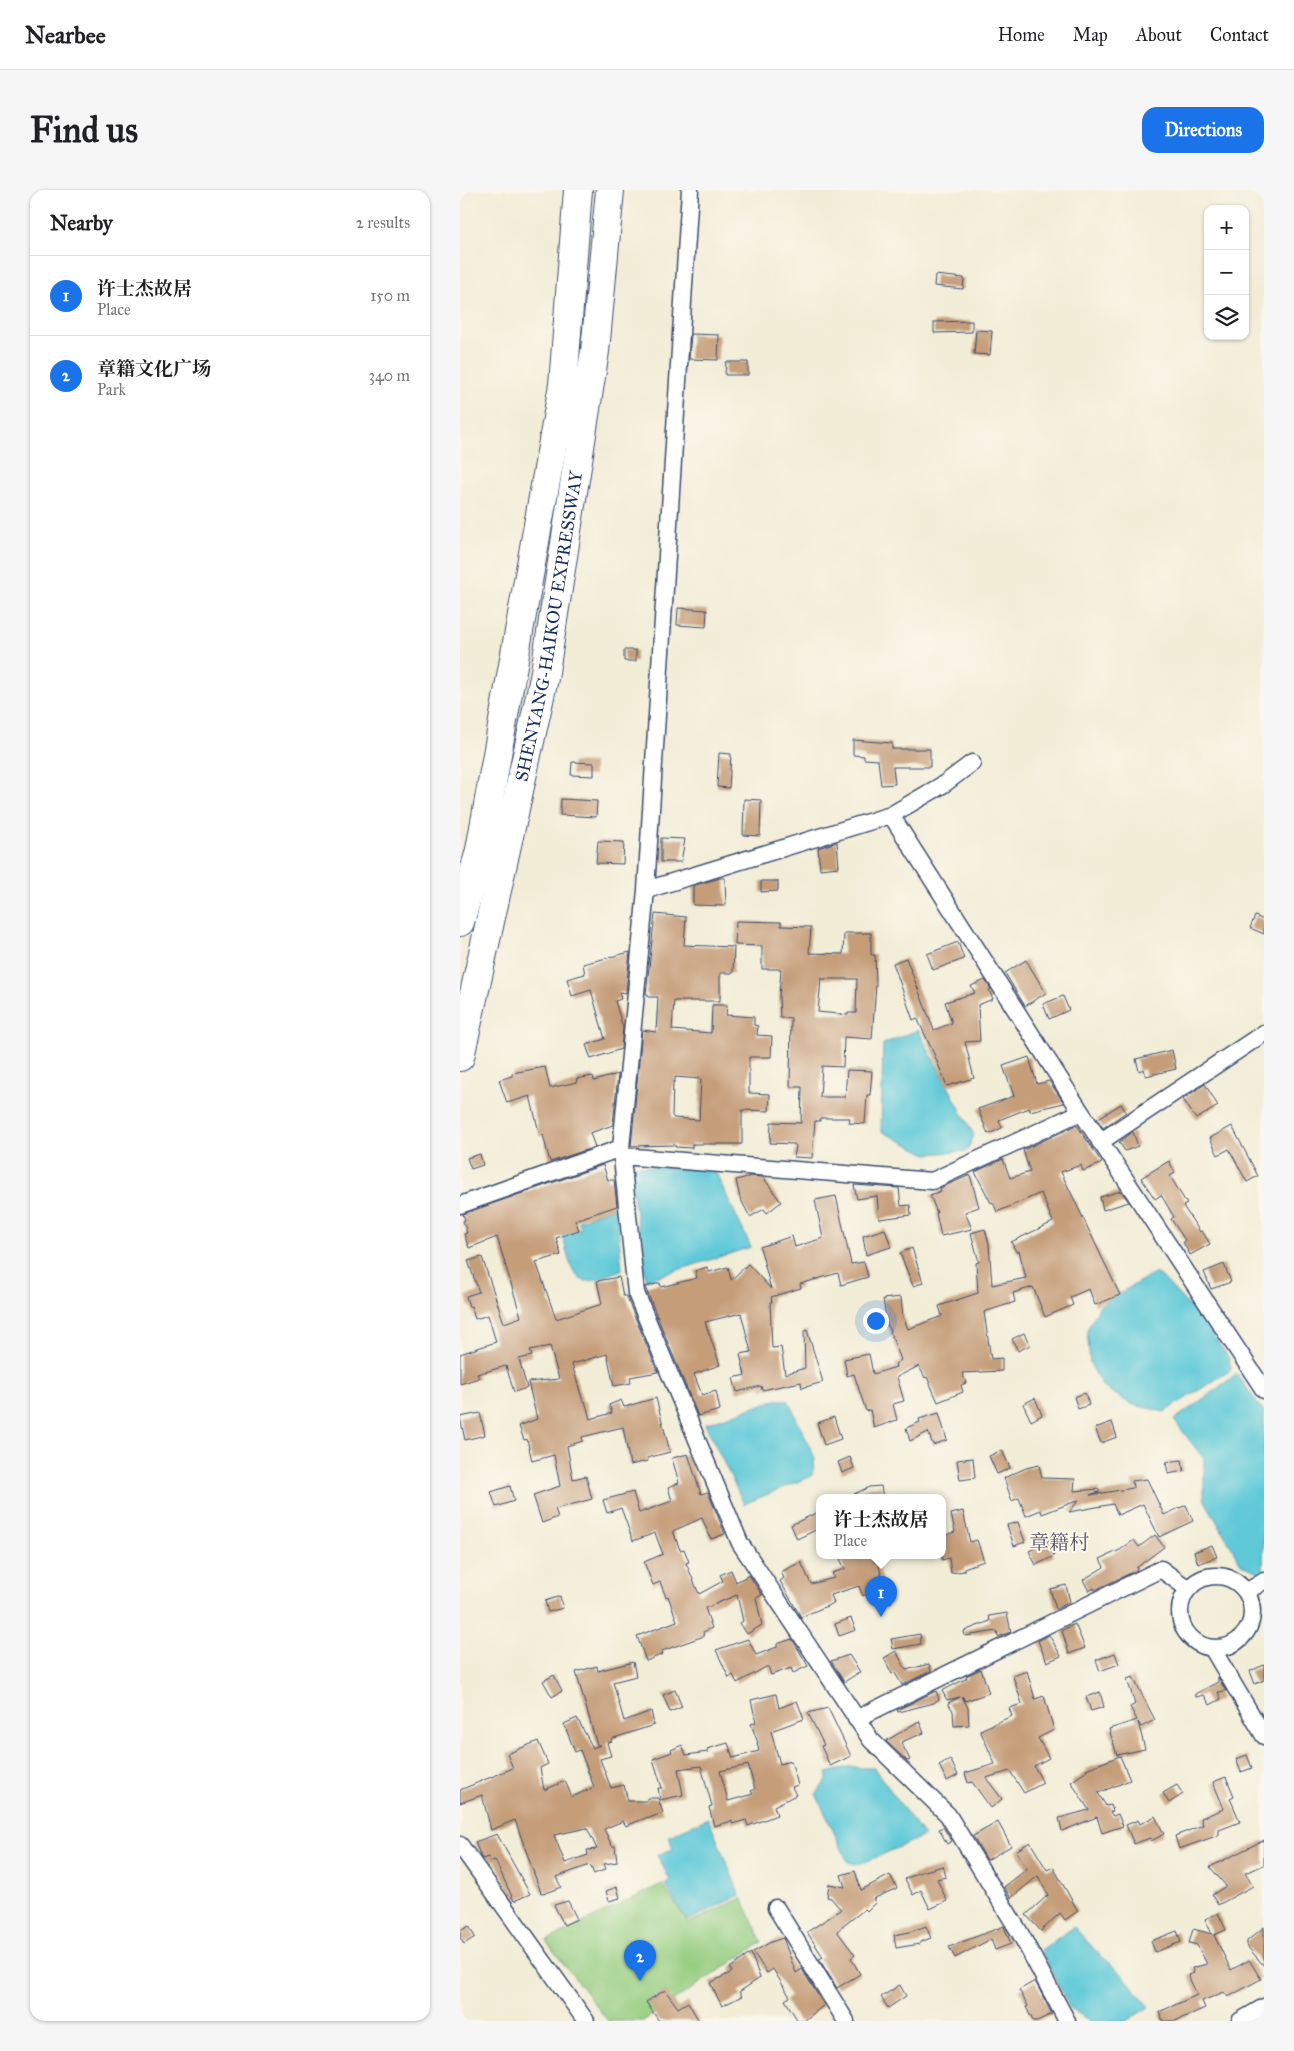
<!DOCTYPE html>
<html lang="en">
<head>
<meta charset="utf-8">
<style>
  body { margin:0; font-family:"IM FELL Great Primer","Noto Serif SC",serif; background:#f6f6f6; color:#202124 }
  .controls { position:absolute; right:15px; top:15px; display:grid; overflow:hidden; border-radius:10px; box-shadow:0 1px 4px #0004 }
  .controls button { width:45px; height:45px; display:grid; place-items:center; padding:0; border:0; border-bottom:1px solid #e0e0e0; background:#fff; color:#202124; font:25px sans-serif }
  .you { position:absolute; left:415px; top:1130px; width:18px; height:18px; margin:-12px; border:4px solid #fff; border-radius:50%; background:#1a73e8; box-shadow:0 0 0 8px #1a73e833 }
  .badge { display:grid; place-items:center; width:32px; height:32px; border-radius:50%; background:#1a73e8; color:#fff; font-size:16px; font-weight:700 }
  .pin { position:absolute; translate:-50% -41px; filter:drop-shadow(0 1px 2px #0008) }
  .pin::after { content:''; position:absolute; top:26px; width:18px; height:15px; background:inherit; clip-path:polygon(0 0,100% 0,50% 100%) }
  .popup { position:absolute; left:356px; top:1304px; width:130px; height:65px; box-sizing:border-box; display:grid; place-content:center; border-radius:10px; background:#fff; filter:drop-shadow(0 1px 4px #0005); font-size:16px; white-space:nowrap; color:#757577 }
  .popup b { font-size:19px; color:#202124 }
  .popup::after { content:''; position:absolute; left:50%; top:100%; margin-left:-10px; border:10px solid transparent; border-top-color:#fff }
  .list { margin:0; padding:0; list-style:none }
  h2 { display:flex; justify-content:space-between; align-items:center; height:65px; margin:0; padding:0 20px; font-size:21px }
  h2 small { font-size:16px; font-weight:400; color:#757577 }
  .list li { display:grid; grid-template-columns:32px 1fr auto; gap:15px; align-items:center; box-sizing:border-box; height:80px; padding:0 20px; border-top:1px solid #e0e0e0 }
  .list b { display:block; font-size:19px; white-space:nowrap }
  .list p { margin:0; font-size:16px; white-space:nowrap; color:#757577 }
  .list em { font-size:16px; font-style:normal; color:#757577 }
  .icon { flex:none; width:28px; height:28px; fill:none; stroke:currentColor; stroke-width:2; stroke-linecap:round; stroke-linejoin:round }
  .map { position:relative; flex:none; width:804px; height:1831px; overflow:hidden; border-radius:15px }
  header { display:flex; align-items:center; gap:30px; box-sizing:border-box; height:70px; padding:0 25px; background:#fff; border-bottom:1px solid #e0e0e0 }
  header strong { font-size:24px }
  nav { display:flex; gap:28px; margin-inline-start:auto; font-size:18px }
  .intro { display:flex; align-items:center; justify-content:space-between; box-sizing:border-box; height:120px; padding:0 30px }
  h1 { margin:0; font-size:35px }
  .button { padding:12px 22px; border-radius:15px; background:#1a73e8; color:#fff; font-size:18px; font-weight:700 }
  main { display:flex; gap:30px; padding:0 30px }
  aside { flex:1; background:#fff; border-radius:15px; box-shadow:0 1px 4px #0004 }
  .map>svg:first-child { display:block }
</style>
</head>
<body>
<header>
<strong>Nearbee</strong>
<nav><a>Home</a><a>Map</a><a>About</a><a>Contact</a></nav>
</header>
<div class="intro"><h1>Find us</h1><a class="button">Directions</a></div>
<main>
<aside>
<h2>Nearby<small>2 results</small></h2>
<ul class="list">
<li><span class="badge">1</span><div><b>许士杰故居</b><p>Place</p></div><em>150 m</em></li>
<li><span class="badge">2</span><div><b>章籍文化广场</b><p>Park</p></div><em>340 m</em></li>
</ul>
</aside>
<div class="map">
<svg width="804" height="1831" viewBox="0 0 804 1831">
  <rect width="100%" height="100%" fill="#fbf7ec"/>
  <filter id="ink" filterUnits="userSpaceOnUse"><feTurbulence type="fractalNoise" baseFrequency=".02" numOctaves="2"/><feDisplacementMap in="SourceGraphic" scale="10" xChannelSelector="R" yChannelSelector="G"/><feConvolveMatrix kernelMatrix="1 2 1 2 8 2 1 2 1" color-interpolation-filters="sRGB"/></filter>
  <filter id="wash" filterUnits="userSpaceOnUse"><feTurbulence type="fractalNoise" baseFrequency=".0096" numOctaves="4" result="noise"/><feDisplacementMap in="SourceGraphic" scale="20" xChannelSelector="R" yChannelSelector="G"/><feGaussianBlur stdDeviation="1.12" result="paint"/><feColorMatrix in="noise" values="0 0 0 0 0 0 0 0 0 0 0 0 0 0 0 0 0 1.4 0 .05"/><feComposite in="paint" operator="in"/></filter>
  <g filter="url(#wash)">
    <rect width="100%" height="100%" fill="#f2edd7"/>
    <path fill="#95cd81" stroke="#587e70" d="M202,1694L228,1733L282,1708L302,1752L183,1831H148L86,1751Z"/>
    <path fill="#5ec9d8" stroke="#3c7c9b" d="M458,840L514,945L507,961L467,964L421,941L423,854Z
      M172,976H197L255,981L291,1057L186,1090L170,984Z
      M156,1016L162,1080C152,1083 139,1090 128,1091C110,1092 106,1056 102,1043L121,1038L118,1031Z
      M694,1083L701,1086L743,1131L769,1168L771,1180L704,1222L671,1214L642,1196L630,1173L627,1140L640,1115Z
      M777,1184L804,1222L803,1384L781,1374L744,1309V1269L714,1230Z
      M315,1210H328L355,1268L352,1286L284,1314L245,1234Z
      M391,1576L400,1578H414L464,1646L399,1675L388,1672L356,1604L367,1590V1583Z
      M248,1628L280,1705L227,1731L205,1694L210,1690L197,1665L213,1659L209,1646Z
      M614,1737L637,1762L663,1785L689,1817L666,1831H630L610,1818L581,1760Z"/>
    <g id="blocks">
      <path fill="#c59d79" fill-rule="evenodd" d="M475,85L504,88L503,99L474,96Z
        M512,131V142L474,143V132Z
        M516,140L532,141L530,165L514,164Z
        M231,144L259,145L258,170L229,169Z
        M266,172H288V185H265Z
        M218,418L247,420L246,437L217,435Z
        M164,460H176V471H164Z
        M393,550L432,553V559H470V577H433L435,594L421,595L418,570L404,569V566L393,565Z
        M259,563L271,564L269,598L257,597Z
        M112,572L134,573V586L111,585Z
        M101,609L137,611L136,627L100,625Z
        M284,609L301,610L300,646L283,645Z
        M201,648L225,649L221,672H201Z
        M138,651L164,652L163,674L136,673Z
        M377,652L379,677L360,679L358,658Z
        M260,688H265L266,716L233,715V696Z
        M301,691H318V701L301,702Z
        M195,724L226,727L224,755L274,757L273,783H260V811H214L212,840L251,843L252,815H267L266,825L294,827V835L298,836L297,845L312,846L311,867H289V903L310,904L309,921L282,920V954H232V958L215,957V955L171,956L182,840L196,842L198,807H188V804H186ZM215,887L241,889L239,930L214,928L212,926L213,892H215Z
        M795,726L804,730V744L790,738Z
        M276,731L321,732V736L351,737L349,763L383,764L384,743H411V765H415L416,794L412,849L384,847L383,877L362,876L360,907H385L387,880L412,881L410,905H407L405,934L389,933L390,928H360V931H355L352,968L334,967L336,956L334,954L310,953L311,932L341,933L342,897H330L331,828L320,827L319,807L321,779H302V756L275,755ZM361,789H397L396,823H388V825L358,822Z
        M498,752L504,769L473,780L467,764Z
        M170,762L166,803L159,802L161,809L155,811L163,838L161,859L131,869L126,855L145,849L131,800L112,806L107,789L125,784L123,774Z
        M446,768L474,840L492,833L485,812L515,803L511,796L525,790L531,799L529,800L533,809L518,815L520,851L505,852L514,888L487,896L474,864L457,828L453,830L433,773Z
        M566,770L586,803L565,816L545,783Z
        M603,806L609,820L589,829L583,814Z
        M712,860L716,879L686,886L684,879L679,881L676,869Z
        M569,867L577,894L589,891L604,913L570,921L569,918L539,930L542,938L528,944L518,919L554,906L543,876Z
        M85,877L90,898L117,892L116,889L133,886L134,891L158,884L153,935L130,943L135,957L90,972L83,945L80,946L70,906L47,913L39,890L52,886V883Z
        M745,894L758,916L736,929L723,909Z
        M661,914L666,922L643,938L637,929Z
        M617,935L642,973L623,981L621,975L601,982L660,1105L635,1115L629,1099L610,1107L613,1115L585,1127L573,1097L553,1103L555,1112L524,1122L531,1169L542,1168V1181L502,1183L506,1193L501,1195L503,1202L478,1212L467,1187L465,1188L459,1176L437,1187L444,1211L433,1214L437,1230L414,1238L410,1220L406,1221L394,1184L387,1186L384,1169L409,1164L413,1184L436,1177L435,1174L441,1170L427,1134L423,1109L441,1107L443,1127L448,1139L482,1126L479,1116L518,1103L516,1073L519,1072L511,1043L525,1039L529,1054L532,1095L566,1088L559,1061L557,1063L551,1052L593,1032L581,1003L537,1022L533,1012L531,1013L515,982L543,969L550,988L570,982L563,960Z
        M772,936L798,986L787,992L769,959L758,965L750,948Z
        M673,942L678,956L665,961L659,952Z
        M20,964L23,975L11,979L7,968Z
        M709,971L715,983L710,986L727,1014L723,1016L740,1042L742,1041L750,1054L730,1065L723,1052L725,1050L711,1029L714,1027L701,1005L695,1009L681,988Z
        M143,975L148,990H154L157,1016L115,1030L119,1040L96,1048L101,1065L76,1072L96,1129L142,1114L137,1091L159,1087L163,1106H166L198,1182L170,1187L171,1193L154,1196L147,1164L112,1174L123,1212L125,1211L130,1229L152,1223L149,1215L161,1210L164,1217L196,1208L210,1262L187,1268L188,1271L170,1275L163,1237L122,1247L123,1251L107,1256L113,1289L126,1286L132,1309L95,1319L98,1327L82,1333L73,1305L100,1296L94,1265L72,1271L67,1249L64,1250L59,1236L77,1229L68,1192L99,1189L90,1156L70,1160L72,1166L59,1169L67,1198L54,1202L46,1176L17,1184L19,1188L0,1194V1164L36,1152L28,1125L15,1129L11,1116L9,1117L6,1106L19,1102L8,1071L22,1067L44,1133L61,1127L37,1047L9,1058L4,1044L7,1043L3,1031L5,1030L3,1024Z
        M510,985L519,1017L505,1022L512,1039L481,1046L476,1023H477L470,1005L481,1001L480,998Z
        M291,986L303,987L321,1012L307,1023L304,1019L290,1027L280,1008L276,990Z
        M394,995L439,998L441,1016L450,1015L451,1025L419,1029L417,1006L397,1009Z
        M661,1001L669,1012L643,1020L640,1007Z
        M376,1006L391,1074L404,1072L408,1087L381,1095L378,1083L340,1094L341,1098L311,1107L312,1112H310L312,1158L321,1157L325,1184L345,1178L344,1141L347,1140L363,1192L342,1198L341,1192L302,1200L301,1196L277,1202L273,1188L285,1185L280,1164L291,1162L281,1123L245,1132L260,1175L234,1184L242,1205L256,1201L260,1220L238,1226L185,1097L200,1093L201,1097L237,1088L235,1081L247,1077L249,1082L268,1077L271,1090L288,1074L311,1099L300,1057L332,1046L335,1057L363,1048L355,1010Z
        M425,1039L431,1057L406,1065L403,1046Z
        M452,1058L463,1093L453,1096L440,1063Z
        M764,1074L771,1092L751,1099L744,1082Z
        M564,1143L570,1155L558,1161L552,1149Z
        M625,1203L629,1215L618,1219L614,1207Z
        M575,1208L582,1225L571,1231L563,1214Z
        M20,1223L25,1245L5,1250L0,1227Z
        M479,1223L487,1250L473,1255L468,1242L450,1251L446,1238L460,1232L459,1229Z
        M374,1227L381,1249L364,1255L357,1233Z
        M652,1232L657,1247L641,1253L635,1238Z
        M542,1260L550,1278L537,1284L529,1266Z
        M228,1264L241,1304L248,1302L265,1344L251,1349L242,1328L213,1341L220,1360L224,1359L229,1372L226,1373L239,1404L263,1391L260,1385L271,1380L276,1392L289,1385L302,1405L296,1408L302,1435L287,1444L280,1433L283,1431L277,1405L245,1418L252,1438L243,1442L244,1446L202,1461L203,1464L186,1471L177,1446L217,1431L208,1406L206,1407L200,1392L193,1395L184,1372L203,1364L195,1343L173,1351L161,1318L147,1323L143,1310L173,1302L179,1323L212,1311L208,1297L219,1293L212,1268Z
        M390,1267L394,1278L382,1283L378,1272Z
        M513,1268L515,1288L500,1290L497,1270Z
        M722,1270L724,1281L708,1284L706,1272Z
        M579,1275L582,1288L615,1289L614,1301L639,1299V1302L630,1305L673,1298L672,1291L687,1289L704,1325L726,1315L733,1331L699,1347L683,1314L658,1325L653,1314L609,1322L619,1310L582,1324L581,1320L566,1326L559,1308L552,1311L544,1288L566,1278Z
        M50,1296L54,1311L36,1317L31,1302Z
        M421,1296L423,1308H386L409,1297Z
        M360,1321V1338L337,1349L331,1335Z
        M503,1321L510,1352L517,1350L524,1371L504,1378V1381L491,1383L489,1368L482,1370V1346L495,1342L491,1324Z
        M558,1332L565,1352L554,1356L547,1335Z
        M605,1342L591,1360L594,1366L576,1375L569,1361Z
        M695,1345L704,1357L676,1378L677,1380L635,1400L634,1398L629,1401L623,1390L644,1377L640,1369L660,1360L674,1350L679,1357Z
        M752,1355L757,1367L738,1374L734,1362Z
        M387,1366H411L415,1373L418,1372L425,1400L427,1399L432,1412L418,1418L411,1402L403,1406L399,1396L371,1405L374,1413L341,1427L320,1391L324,1388L321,1382L341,1372L351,1394L374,1388L372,1383L385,1379L380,1369Z
        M606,1395L610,1412L596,1419L590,1399Z
        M100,1406L103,1418L88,1422L85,1411Z
        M547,1423L551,1442L538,1447L537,1441L505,1446L504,1441L530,1431L529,1426Z
        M391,1428L396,1440L379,1446L375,1434Z
        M615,1434L625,1458L609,1464L602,1440Z
        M460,1444L461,1454L433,1459L431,1449Z
        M589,1445L601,1466L587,1472L578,1451Z
        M288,1449L296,1465L317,1457V1454L332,1449L348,1476L333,1483L331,1478L311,1485L308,1476L277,1493L273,1485L269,1488L256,1460Z
        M436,1461L446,1480L469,1474L471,1481L442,1495L435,1483L432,1484L424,1468Z
        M655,1463L659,1474L640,1481L636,1470Z
        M389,1465L400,1482L384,1492L371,1471Z
        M173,1472L176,1486L153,1492L164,1531L191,1521L194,1535L151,1549L152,1551L147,1553L151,1566L140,1569L151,1598L164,1595L168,1611H187V1608H198L203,1623L189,1628L188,1627L166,1636L163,1631L144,1639L152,1656H155L157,1672L144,1674L146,1679L134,1684L130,1675L96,1687L101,1697L88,1702L81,1703L55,1630L31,1640L22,1605L0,1613V1600L53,1578L47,1564L78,1551L88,1574L80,1578L84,1600L105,1591L112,1607L134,1597L120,1560L115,1562L104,1534L117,1528L133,1558L140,1555H137L116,1482L137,1476L138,1481ZM127,1638L137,1659L127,1660L128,1665L105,1673L94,1645Z
        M804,1475V1490L795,1494L790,1481Z
        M521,1479L529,1503L505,1511L502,1506L508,1518L509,1535L494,1536L493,1521L488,1513L500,1507L487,1510L482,1501L507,1488L506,1486Z
        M567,1481L575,1509L584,1506L594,1540L578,1548L589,1568L574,1576L583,1593L564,1603L550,1581L526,1588L542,1609L531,1618L512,1592L508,1593L505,1583L535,1574L520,1540L552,1526L549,1518L562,1514L553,1486Z
        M94,1485L102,1501L92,1507L83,1491Z
        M673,1487L695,1530L681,1537L678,1532L685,1559L657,1565L649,1539L677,1530L670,1517L675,1514L667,1489Z
        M758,1487L766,1501L758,1502L761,1509L750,1515L744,1505L736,1507L735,1504L758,1492Z
        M215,1500L222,1517L210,1522L203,1505Z
        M476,1501L479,1509L474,1513L438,1522L437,1520Z
        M640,1502L644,1517L631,1521L626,1507Z
        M316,1504L319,1518L337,1511L344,1529L311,1541L320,1574L331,1571L338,1595L332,1597L336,1605L314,1616L317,1625L288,1636L286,1630L272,1634V1631L254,1636L249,1617L252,1616L241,1576L218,1579L223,1605L200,1610L198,1598H202L193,1569L212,1562L211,1560L222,1555L226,1565L248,1562L247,1559L268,1553L273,1568L299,1561L297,1553H298L291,1534L296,1532L291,1510ZM288,1575L295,1599L291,1601L293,1604L268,1611L260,1581Z
        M368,1518L391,1566L370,1576L361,1556L364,1555L348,1523Z
        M459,1531L464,1543L441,1552L450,1570L447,1571L426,1551Z
        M787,1565L792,1578L781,1582L776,1569Z
        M660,1566L670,1590L638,1603L646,1616L651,1615L653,1621L650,1622L653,1626L658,1624L663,1636L642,1643L637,1627L602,1641L599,1628L629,1620L611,1592L627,1581L626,1579Z
        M490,1569L498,1585L487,1591L479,1575Z
        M766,1587L774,1606L770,1608L780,1632L759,1640V1645L719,1659L715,1646L743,1635L741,1628L764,1619L753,1592Z
        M717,1595L723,1604L709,1613L703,1603Z
        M695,1626L704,1644L691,1651L690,1648L674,1654L666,1635L678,1630L680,1634Z
        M538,1632L551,1656L527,1670L513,1646Z
        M483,1637L492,1651L487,1654L479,1639Z
        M37,1644L70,1704L54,1711L35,1670L30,1672L28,1667L22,1669L21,1667L15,1652Z
        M804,1650V1675L785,1683L793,1696L758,1715L752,1705L766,1696L750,1677Z
        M570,1652L587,1680L593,1677L618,1721L605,1730L600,1723L581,1741L566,1725L588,1705L578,1686L551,1708L544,1697L567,1679L556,1661Z
        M483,1676L486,1687L477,1689L487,1711L470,1719L461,1700L453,1705L445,1689L458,1683Z
        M395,1681L401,1700L430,1685L437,1698L413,1709L416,1712L407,1721L405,1719L377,1741L395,1765L391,1768L400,1784L377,1798L359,1769L363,1767L347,1742L381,1720L371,1708L367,1707L369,1694L385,1697L381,1685Z
        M157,1697L160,1708L149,1711L146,1701Z
        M108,1711L117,1729L104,1735L94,1715Z
        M758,1723L766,1740L754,1745L771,1780L789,1770L801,1789L768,1807L764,1802L742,1811L745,1818L715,1831H703L699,1822L737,1805L728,1785L734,1783L732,1778L747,1774L737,1755L729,1753L733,1739L752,1744L745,1729Z
        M9,1736L15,1747L4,1754L0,1748V1741Z
        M466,1736L471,1748L460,1752V1754L436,1758L434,1745L450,1742Z
        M544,1736L551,1754L535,1760L531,1749L495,1768L489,1757Z
        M804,1737V1776L787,1756V1751Z
        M717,1741L721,1752L695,1762L691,1751Z
        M323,1748L336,1783L342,1779L364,1815L344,1831H338L325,1810L330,1807L313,1779L307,1783L293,1762L311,1752Z
        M291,1763L300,1788L279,1802L282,1806L262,1816L250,1793L272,1782L270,1778Z
        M575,1791L592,1824L577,1831H573L566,1817L568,1816L559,1800Z
        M440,1795L446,1806L428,1818L421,1807Z
        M205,1800L218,1818L228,1812L239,1831H199L186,1812Z"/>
    </g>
  </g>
  <g filter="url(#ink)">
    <use href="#blocks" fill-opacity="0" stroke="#3b4c70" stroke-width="1"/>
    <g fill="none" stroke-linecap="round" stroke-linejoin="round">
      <g stroke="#3b4c70" stroke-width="19">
        <path id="street" d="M431,625L621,922L804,1200
          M186,700L431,625L484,594L512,573
          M640,952L804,843
          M161,958L176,1103L280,1353L411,1550L488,1625L560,1743L607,1831
          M162,966L472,991L621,922
          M0,1015L161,958L186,700L230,0
          M720 1422a36 36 0 1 1 72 0a36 36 0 1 1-72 0Z
          M786,1402L804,1391
          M752,1458L804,1546
          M396,1529L701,1379L728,1399
          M0,1655L126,1831
          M316,1718L386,1831
          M780,1831L804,1817"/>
      </g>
      <g stroke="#3b4c70" stroke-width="30">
        <g id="highway">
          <path d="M0,732L20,660L103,195L118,0"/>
          <path id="s1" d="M0,867L84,488L135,161L150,0"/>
        </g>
      </g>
      <use href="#street" stroke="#fff" stroke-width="16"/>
      <use href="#highway" stroke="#fff" stroke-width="28"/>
    </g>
  </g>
  <g text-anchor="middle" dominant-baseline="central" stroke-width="4" stroke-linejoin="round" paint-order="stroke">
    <g font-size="18" fill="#1b2f5e" stroke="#fbf7ec">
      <text stroke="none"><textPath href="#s1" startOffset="440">SHENYANG-HAIKOU EXPRESSWAY</textPath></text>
    </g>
    <g font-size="20" fill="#565667" stroke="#fbf7ec">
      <text x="599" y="1352">章籍村</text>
    </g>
  </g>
</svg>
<div class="controls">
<button>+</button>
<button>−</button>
<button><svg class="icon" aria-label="layers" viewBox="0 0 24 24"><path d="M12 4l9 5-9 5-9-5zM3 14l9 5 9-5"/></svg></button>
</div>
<div class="you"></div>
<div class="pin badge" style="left:421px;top:1427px">1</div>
<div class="popup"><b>许士杰故居</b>Place</div>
<div class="pin badge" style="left:180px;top:1791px">2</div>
</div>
</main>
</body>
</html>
